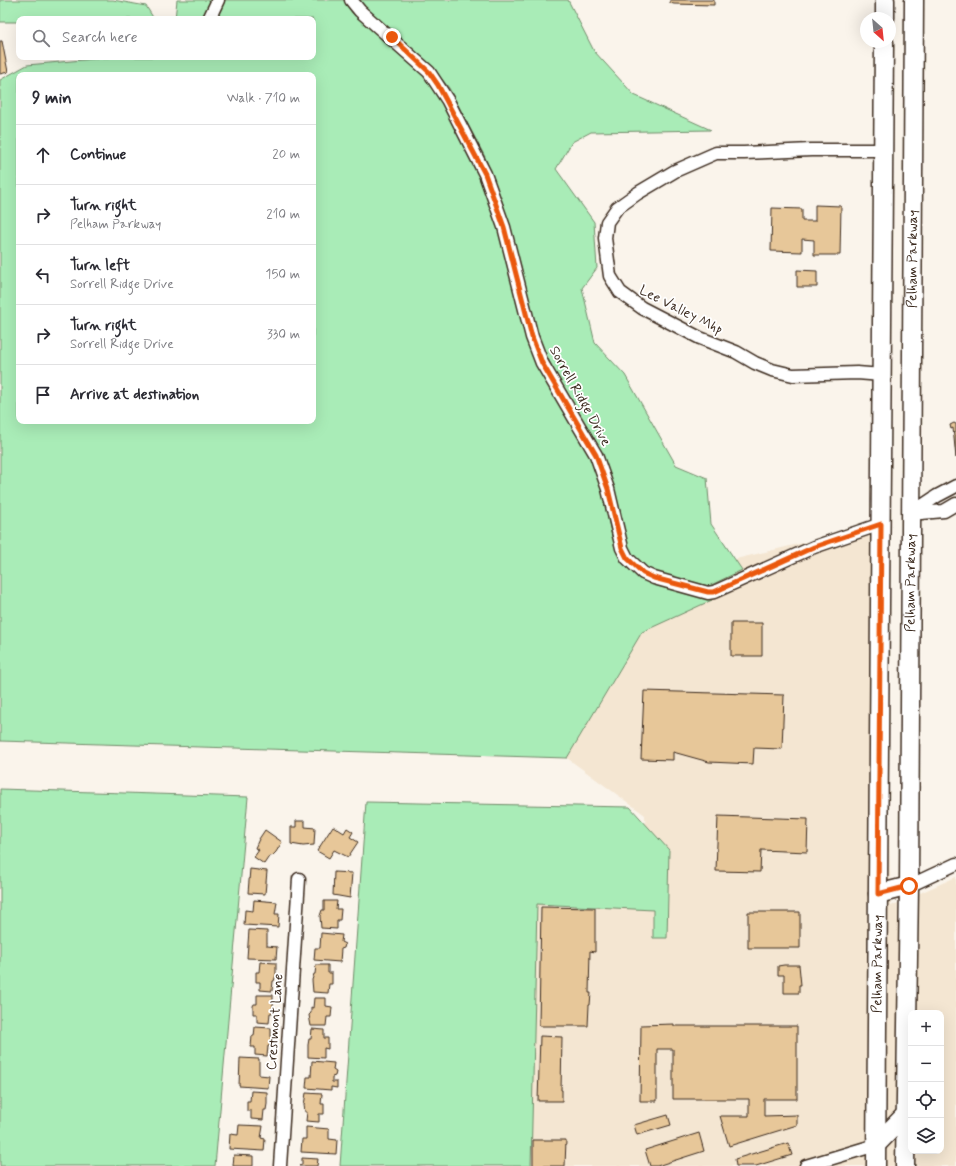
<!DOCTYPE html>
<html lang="en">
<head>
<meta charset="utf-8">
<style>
  body { margin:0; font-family:Mynerve,sans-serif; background:#f7f7f7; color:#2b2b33 }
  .controls { position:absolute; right:12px; bottom:12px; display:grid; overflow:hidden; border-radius:8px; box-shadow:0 4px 16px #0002 }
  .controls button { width:36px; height:36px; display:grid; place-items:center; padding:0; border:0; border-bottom:1px solid #e1e1e2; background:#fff; color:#2b2b33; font:20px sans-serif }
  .compass { position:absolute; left:860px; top:12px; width:36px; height:36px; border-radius:50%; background:#fff; box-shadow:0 4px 16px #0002; rotate:153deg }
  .stop { position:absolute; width:12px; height:12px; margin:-9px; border:3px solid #ea580c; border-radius:50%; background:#fff }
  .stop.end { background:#ea580c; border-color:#fff; box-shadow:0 1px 4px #0008 }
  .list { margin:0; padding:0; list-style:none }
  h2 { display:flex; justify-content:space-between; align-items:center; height:52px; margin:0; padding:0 16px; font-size:17px }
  h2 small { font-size:13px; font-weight:400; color:#7c7c81 }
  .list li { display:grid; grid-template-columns:26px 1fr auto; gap:12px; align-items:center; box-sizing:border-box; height:60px; padding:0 16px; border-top:1px solid #e1e1e2 }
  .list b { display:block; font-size:15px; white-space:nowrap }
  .list p { margin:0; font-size:13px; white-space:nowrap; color:#7c7c81 }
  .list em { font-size:13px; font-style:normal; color:#7c7c81 }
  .icon { flex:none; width:22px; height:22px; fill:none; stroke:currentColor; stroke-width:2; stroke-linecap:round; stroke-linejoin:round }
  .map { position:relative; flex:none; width:956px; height:1166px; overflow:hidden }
  .search { position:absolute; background:#fff; box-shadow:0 4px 16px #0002; left:16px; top:16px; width:300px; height:44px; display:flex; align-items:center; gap:10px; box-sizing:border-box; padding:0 14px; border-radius:8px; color:#7c7c81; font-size:15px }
  .panel { position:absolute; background:#fff; box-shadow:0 4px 16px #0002; left:16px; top:72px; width:300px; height:352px; border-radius:8px }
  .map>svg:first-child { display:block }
</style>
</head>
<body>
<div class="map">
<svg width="956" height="1166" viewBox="0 0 956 1166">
  <rect width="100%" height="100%" fill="#faf4eb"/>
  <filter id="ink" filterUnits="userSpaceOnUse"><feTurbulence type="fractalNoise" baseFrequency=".025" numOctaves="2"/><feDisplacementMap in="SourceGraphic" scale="8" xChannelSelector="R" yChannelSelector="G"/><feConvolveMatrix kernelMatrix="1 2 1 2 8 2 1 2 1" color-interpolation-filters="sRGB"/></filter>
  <g filter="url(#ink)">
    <path fill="#f4e6d2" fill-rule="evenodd" d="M881,524L891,906L956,877V1166H515L522,895H647L645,815L567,758L603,591ZM911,1013H941V1151H911Z"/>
    <path fill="#a9ecb7" stroke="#728b6a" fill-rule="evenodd" d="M0,0H113L146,6L154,19H19V22H0Z
      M177,0H213L204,19H175Z
      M224,0H344L352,13L389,41L424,74L438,92L475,163L492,205L527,336L596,465L612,537L624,563L637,575L658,586L712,600L642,632L567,758L0,741V80L27,65L116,57H313V19H215ZM19,75H313V421H19Z
      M358,0H568L594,51L634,95L711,130L591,132L572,142L556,169L594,222L597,268L582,288L595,343L625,375L676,465L707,478L711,524L742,570L707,587L646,571L631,558L621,534L613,492L536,334L503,204L485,157L449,88L433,68L361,5Z
      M0,789L248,797L215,1166H0Z
      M366,802L630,807L669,850L667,938H653V910L537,904L531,1166H340Z"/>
    <path fill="#e7c799" stroke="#3b2a1e" d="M670,0H714V5L674,4L670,3Z
      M0,41H2L8,72L0,74Z
      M815,205L841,206L840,255H814V240L802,239V252L771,251L772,208L802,209V221H815Z
      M797,270L817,271V287H797Z
      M954,423L956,424V458L953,428L951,429L950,425Z
      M731,623H762V656H731Z
      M644,691L784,695L782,749L754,748L753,764L709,762L673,752V760L641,759Z
      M718,816L808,819L807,852L761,850L760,872L716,871Z
      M296,821H305V827L315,828L314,845L303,846L291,844V827H296Z
      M333,826L344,833L347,828L353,832L350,837L358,842L348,857L334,850L329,858L317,851Z
      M265,830L282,842L276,852L272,856L270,855L264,864L254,857L259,850L255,848L259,839Z
      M250,869L267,871L265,894L248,893Z
      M334,872L352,873L350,898L333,895Z
      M254,900L277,902L275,914H279L278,927L244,925L245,910L253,911Z
      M324,901H337L336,909H341L340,920H337V929L321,928L320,916L322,910H324Z
      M541,907L595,908V952L590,951L589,993H591L590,1005H589L588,1026H539Z
      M748,912H800V948H748Z
      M249,930L267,931V946L277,947L276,959L247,958Z
      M321,933L342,935L341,942L345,944L344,948L341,949L340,962L314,960L315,948H320Z
      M260,962L276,963V975L274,981H273L272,991L260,990V982H256V972H259Z
      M316,965H328V973H332V984H329L328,993L313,992L312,980L314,974H315Z
      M784,965H799L801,985H799V993H784V975H778V966Z
      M257,995H273V1008L272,1013H270L269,1023L257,1022V1014H253V1006L254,1004H257Z
      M314,998H326V1006L332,1007L331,1017H327L326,1026H311L309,1015L311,1013V1007L313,1008Z
      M674,1024V1026H797V1099H764V1116L797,1115V1125L729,1146L720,1116H749V1099H673V1049H657V1101H640L641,1025Z
      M255,1027L271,1028V1040L270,1046H268L267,1056L255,1055V1047H251L252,1036H254Z
      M312,1029L324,1030V1038H328V1049L324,1048V1058L308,1057V1045L309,1039H311Z
      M540,1036L562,1037L561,1090H562V1101H538Z
      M240,1058L259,1059V1075L269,1076L268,1088L239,1086Z
      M312,1061L334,1063L333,1070L336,1072L335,1076L332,1077V1082H337V1088L331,1087V1090L306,1088L307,1077H311Z
      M251,1091L267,1092V1104L266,1110H264L263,1120L251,1119V1111H247V1101H250Z
      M306,1093L322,1094L321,1104H324V1114H319V1122L306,1121L307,1112H305L304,1105Z
      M668,1115L671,1125L637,1135L634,1125Z
      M239,1125L263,1126L261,1138L265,1139L264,1151L229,1149L230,1134L238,1135Z
      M306,1127L329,1129V1139L337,1140L336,1154L301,1152L302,1139H306Z
      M699,1133L704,1151L657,1166H650L645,1150Z
      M533,1140H566L565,1166H533Z
      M788,1143L792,1155L756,1166H736L735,1159Z
      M234,1155L253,1156V1166H233Z
      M302,1158L318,1159L317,1166H299L302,1164Z"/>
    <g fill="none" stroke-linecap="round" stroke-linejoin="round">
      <g stroke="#3b2a1e" stroke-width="15">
        <path id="minor" d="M351,0L360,11L429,72L448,101L485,174L504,227L532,337L542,363L596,455L608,489L622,548L627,558L643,573L654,578L708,593L714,592L814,547L881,524
          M209,19L218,0
          M882,375L857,373L793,375L772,370L755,363L736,352L700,338L642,308L620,292L610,276L605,238L607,222L617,208L638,193L675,171L716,153H744L811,150H884
          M956,486L937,496L910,514L944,511L956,504
          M909,886L956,864
          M280,1166L299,879
          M806,1166L876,1145"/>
      </g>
      <g stroke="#3b2a1e" stroke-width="21">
        <g id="primary">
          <path d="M885,18V0"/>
          <path d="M878,894L909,886"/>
          <path d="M876,1145L906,1114"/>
          <path id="s1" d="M876,1166L884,42"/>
          <path id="s2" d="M905,1166L909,886L914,0"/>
        </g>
      </g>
      <use href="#minor" stroke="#fff" stroke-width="12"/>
      <use href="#primary" stroke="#fff" stroke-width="18"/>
    </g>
  </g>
  <g fill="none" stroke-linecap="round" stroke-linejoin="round" filter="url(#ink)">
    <path stroke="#ea580c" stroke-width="5" d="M392,37L429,72L438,85L485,174L504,227L532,337L542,363L596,455L608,489L622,548L627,558L643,573L654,578L708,592H714L814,547L881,524L878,894L909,886"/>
  </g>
  <g text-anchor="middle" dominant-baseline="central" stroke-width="3.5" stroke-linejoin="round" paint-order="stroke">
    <g font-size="14" fill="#3b2a1e" stroke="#fff">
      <text stroke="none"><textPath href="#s2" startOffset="907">Pelham Parkway</textPath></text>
      <text transform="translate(681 310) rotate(27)">Lee Valley Mhp</text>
      <text transform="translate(580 396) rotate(61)">Sorrell Ridge Drive</text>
      <text stroke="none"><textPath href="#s2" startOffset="583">Pelham Parkway</textPath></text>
      <text stroke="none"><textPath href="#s1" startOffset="202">Pelham Parkway</textPath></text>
      <text transform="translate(275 1022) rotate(-86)">Crestmont Lane</text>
    </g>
  </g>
</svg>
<div class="controls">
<button>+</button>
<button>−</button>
<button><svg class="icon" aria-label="locate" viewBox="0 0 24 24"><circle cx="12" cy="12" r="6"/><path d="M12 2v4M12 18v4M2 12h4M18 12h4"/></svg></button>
<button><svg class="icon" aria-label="layers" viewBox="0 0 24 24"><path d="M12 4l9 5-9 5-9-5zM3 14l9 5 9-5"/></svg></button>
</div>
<svg class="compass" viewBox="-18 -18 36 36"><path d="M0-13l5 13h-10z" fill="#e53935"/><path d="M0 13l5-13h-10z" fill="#7c7c81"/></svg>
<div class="stop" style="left:909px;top:886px"></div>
<div class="stop end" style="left:392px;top:37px"></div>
<div class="search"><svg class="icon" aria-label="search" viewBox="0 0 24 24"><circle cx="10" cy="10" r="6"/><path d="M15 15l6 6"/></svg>Search here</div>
<section class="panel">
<h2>9 min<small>Walk · 710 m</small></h2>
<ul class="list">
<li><svg class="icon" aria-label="ahead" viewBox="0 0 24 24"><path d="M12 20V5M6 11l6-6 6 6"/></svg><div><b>Continue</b></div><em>20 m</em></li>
<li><svg class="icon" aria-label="right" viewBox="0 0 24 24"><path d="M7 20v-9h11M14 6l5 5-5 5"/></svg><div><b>Turn right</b><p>Pelham Parkway</p></div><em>210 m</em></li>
<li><svg class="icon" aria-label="left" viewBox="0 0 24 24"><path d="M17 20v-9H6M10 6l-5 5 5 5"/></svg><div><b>Turn left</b><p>Sorrell Ridge Drive</p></div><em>150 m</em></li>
<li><svg class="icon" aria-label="right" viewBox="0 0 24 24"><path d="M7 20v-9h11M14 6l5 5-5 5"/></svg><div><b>Turn right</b><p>Sorrell Ridge Drive</p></div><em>330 m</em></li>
<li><svg class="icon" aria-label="arrive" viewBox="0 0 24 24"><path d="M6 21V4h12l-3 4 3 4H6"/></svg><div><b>Arrive at destination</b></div></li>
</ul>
</section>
</div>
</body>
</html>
